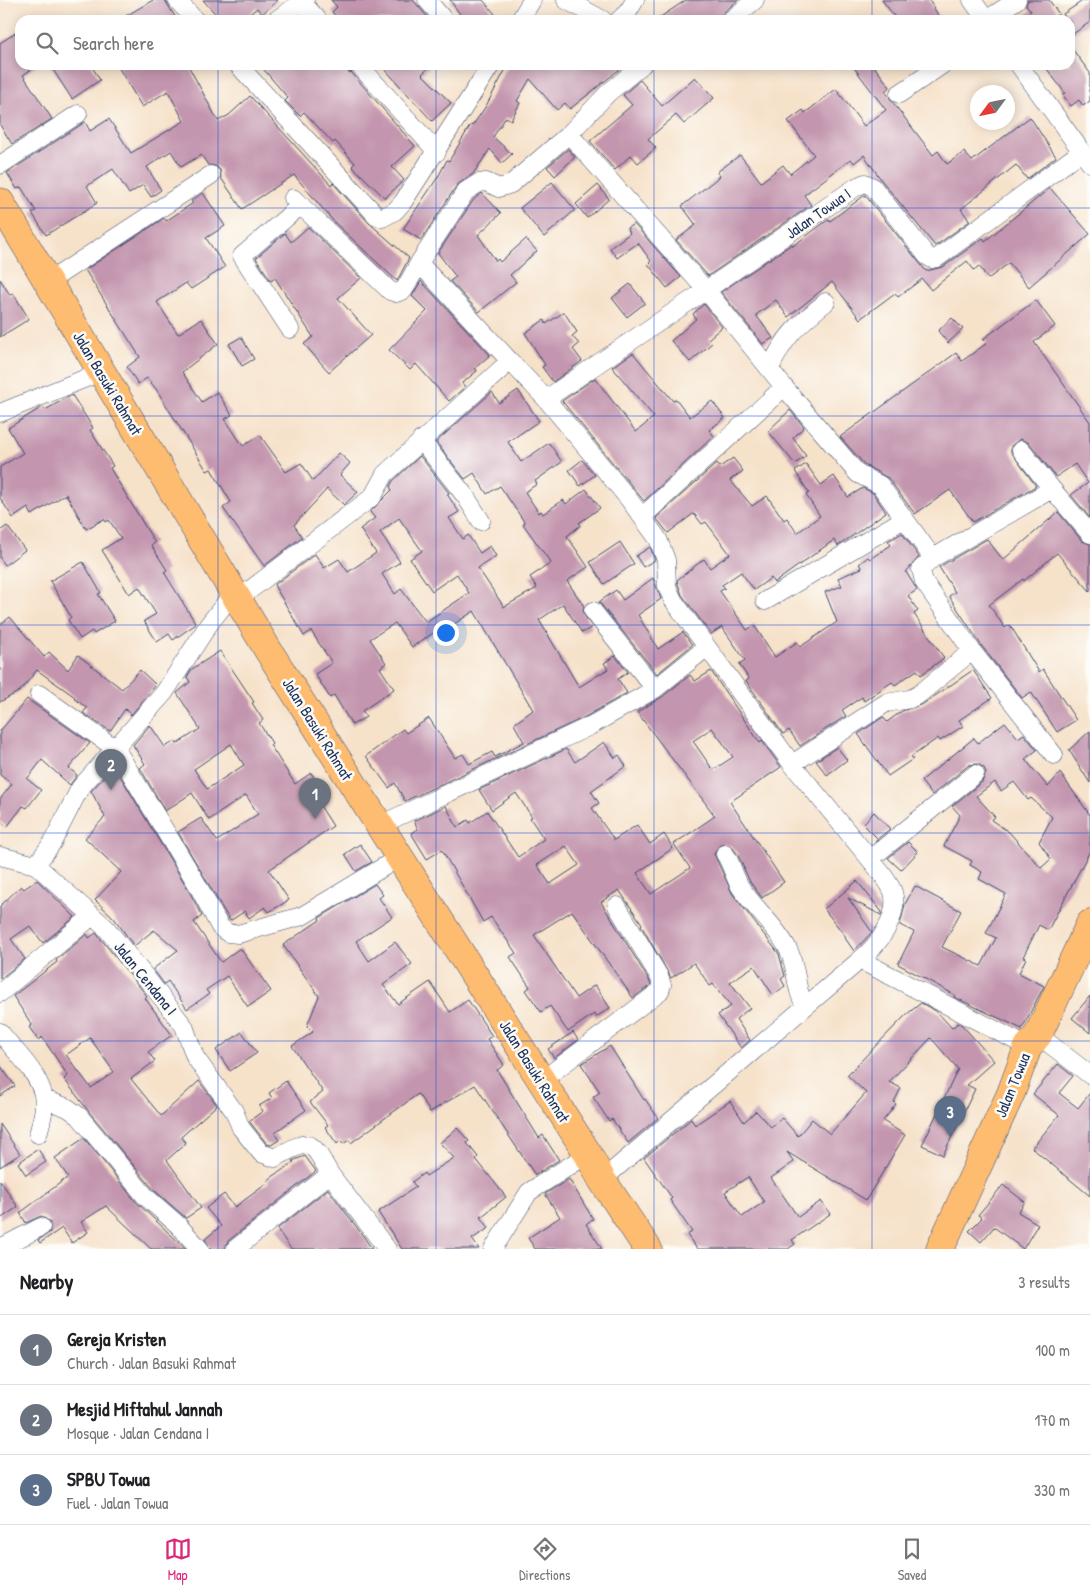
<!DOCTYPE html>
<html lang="en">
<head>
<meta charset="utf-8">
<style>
  body { margin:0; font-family:"Patrick Hand",sans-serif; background:#f2f2f2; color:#202124 }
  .compass { position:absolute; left:970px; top:85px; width:45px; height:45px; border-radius:50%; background:#fff; box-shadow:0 2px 12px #0003; rotate:237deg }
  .you { position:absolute; left:445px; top:632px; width:18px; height:18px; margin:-12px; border:4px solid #fff; border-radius:50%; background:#1a73e8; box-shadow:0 0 0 8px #1a73e833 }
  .badge { display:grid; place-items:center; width:32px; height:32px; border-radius:50%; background:#db2777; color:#fff; font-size:16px; font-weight:700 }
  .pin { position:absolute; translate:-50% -41px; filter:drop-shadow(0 1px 2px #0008) }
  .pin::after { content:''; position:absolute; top:26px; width:18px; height:15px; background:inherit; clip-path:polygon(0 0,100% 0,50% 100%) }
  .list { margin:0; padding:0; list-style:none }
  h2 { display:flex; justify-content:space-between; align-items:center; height:65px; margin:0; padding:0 20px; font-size:21px }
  h2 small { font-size:16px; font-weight:400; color:#757577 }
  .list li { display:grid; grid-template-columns:32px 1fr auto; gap:15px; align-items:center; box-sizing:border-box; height:70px; padding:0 20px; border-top:1px solid #e0e0e0 }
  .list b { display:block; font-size:19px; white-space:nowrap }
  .list p { margin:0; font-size:16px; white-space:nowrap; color:#757577 }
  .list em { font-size:16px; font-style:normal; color:#757577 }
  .icon { flex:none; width:28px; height:28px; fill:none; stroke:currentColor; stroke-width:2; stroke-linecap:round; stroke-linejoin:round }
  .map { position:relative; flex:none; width:1090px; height:1249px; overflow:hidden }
  .search { position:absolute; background:#fff; box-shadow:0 2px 12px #0003; left:15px; right:15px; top:15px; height:55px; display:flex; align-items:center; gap:12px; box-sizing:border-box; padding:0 18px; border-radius:15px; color:#757577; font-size:19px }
  .sheet { height:275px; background:#fff }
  nav { display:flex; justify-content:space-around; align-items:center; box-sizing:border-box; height:70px; border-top:1px solid #e0e0e0; background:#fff; font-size:14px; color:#757577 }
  nav a { display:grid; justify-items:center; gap:2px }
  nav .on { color:#db2777 }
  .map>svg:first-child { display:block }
</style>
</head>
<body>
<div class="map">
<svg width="1090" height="1249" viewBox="0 0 1090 1249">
  <rect width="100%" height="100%" fill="#fdfcf7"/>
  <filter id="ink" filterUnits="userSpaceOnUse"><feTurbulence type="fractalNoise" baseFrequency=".02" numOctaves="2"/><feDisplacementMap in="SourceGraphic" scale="10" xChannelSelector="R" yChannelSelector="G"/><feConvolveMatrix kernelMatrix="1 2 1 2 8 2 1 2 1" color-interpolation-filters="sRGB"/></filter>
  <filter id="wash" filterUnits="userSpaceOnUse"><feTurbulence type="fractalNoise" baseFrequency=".0096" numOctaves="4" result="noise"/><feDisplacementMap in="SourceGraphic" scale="20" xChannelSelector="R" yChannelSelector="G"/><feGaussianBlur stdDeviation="1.12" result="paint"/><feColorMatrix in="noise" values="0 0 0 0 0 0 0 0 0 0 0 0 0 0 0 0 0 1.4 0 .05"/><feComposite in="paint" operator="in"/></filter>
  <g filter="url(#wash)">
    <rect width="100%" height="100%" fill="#f6e1c9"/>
    <g id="blocks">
      <path fill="#c395ae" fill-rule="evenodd" d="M153,0H165L177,20H119Z
        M203,0H278L262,14L257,8L243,20H221Z
        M331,0H413L430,20H339L332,12L337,7Z
        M450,0H483L500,20H464Z
        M686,0H738L724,12L719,20H656Z
        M882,0H929L941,20H897Z
        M1028,0H1049L1059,14L1050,20H1018L1031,11L1026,5Z
        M1084,0H1090V22L1070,36V20H1067L1063,14Z
        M20,30V65H38L23,75L52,119L12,144L0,125V43Z
        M1070,46L1090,73V101L1083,106L1079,100L1071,106L1062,94L1065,93L1044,65H1070Z
        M50,65H91L100,80L72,99Z
        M117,65H188L218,121L229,115L250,96L331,185L333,183L369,223L409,258L397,281L335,223L294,175L242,209L221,178L220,170L216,166L208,165L201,155L181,167L171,151L147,167L161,190L151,197L143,185L129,194L113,169L87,186L97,203L46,235L32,213L36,211L21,187L17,189L7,173L85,122L90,131L109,119L131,153L184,121L168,91L142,107Z
        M260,65H342L349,73L351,72L415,146L392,167L404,180L385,198L352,166L355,163L335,141L333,143L304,112L300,116L285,101L288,98Z
        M381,65H432L422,74L451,103L432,121Z
        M508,65H625L570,109L565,103L557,110L530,79L517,101L520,103L511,120L506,117L493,137L512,154L502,163L490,149L473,174L457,185L421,240L403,229L438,177L447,160L449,161L470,126L473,125L486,106Z
        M852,65H873L890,87L885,91L891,100L933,155L938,151L947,164L964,152L972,161L1030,117L1056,157L1027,179L1016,165L961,209L970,221L935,246L882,181L864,155L854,163L851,159L804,195L811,205L708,276L676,240L696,225L682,206L720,176L717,172L740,155L761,182L783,165L790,174L814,155L788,121L803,110L805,113L836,89L864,126L886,110Z
        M695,77L714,98L684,124L676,115L648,139L656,148L638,163L631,155L615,170L590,141L632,105L623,95L640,80L662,106Z
        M568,149L575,157L555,176L547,167Z
        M552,182L575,210L544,237L520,208Z
        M598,185L609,199L587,218L576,204Z
        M1050,188L1090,234L1029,287L1009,263L988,279L979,266L974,270L967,261L931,290L922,279L898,297L895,293L860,319L832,282L788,317L776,300L756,315L773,338L763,344L721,292L792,244L793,246L829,219L830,221L865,195L926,271L943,267L983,238L985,241Z
        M203,193L225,226L206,238L225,267L191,289L186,283L157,302L178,334L201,319L218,344L182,372L202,402L217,392L232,415L225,419L243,446L260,435L286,472L301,463L313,481L339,453L350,463L340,475L358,492L344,505L327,489L294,525L302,537L264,566L223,508L231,502L211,469L207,471L156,389L147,378L138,384L127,367L140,357L85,270L164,218L166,221L193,203L191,201Z
        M482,193L501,213L478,235L496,261L498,259L500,262L526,239L537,251L510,275L516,282L479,312L450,281L456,277L438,253L474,199Z
        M634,224L681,277L667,288L648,264L651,261L638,243L617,258L610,248L630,233L627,228Z
        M308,227L361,278L338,298L371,335L329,372L304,344L313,337L275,278L271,281L256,258L285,233L291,242Z
        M0,279L10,295L13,293L29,319L0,337Z
        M421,281L490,355L475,368L477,371L462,383L465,387L449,401L416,364L410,370L389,350L427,311L412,296Z
        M630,284L645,303L627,317L612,298Z
        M1036,300L1055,326L1034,342L1090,422V518L1071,495L1088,483L1075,464L1056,477L1029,443L1020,439L1011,446V452L1036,486L973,522L950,490L915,514L888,478L865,465L840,437L956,353L962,361L987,343L983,339Z
        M704,304L722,327L708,339L712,343L690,362L671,341L696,319L693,314Z
        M564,312L577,332L572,336L579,344L573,349L582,361L553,382L542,367L545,365L525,333L544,320L546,324Z
        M952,318L963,329L948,343L938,331Z
        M241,337L254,359L242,366L229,344Z
        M633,353L673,401L676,399L690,417L712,401L725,418L709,430L714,436L644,501L562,401L595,378L636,432L654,417L612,367Z
        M518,390L539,421L508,442L521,462L549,443L562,462L535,481L537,484L525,492L539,513L541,511L543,514L563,500L566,504L586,489L600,508L579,523L581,525L567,536L588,567L567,581L584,606L583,613L592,627L582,633L563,604L539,620L579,687L608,669L604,663L615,656L628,672L618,679L627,693L585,717L405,801L395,783L389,788L366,756L403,729L406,733L429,718L455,758L463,754L469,764L492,752L495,757L524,742L514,724L533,710L474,611L453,625L450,622L412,647L395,623L370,639L386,663L380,668L394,689L362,711L366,717L352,725L334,695L330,698L315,674L332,663L311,631L304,636L274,585L315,554L324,568L339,559L348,572L376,553L360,529L375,518L370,512L392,490L390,487L393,481L420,456L449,493L447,494L459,512L449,518L463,539L468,535L480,553L490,546L496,556L478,568L504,607L537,588L530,577L551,563L523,524L525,523L500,486L487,494L474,473L465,479L436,442L492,392L499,403ZM399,518L422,551L410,559L432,591L457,574L469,593L426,622L401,589L395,594L382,574L400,562L380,532Z
        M72,395L93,428L90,430L113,466L110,468L155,543L151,545L167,570L164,572L196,624L173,640L169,634L157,642L144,621L156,614L139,587L129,594L102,550L121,538L109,520L106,522L104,519L86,529L66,494L32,515L28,508L13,518L0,498V467L23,453L8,428L39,409L43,407L45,410Z
        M790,410L804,427L793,438L806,456L795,464L768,431Z
        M733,458L743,471L730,480L752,506L767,496L784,520L787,518L797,533L820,516L806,495L809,493L795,471L806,464L821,485L834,476L848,497L863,488L873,493L886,512L838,546L834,540L774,583L771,578L754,590L741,572L722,585L725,588L720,591L747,630L754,625L775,657L797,642L800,647L837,622L825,592L842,586L838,578L862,568L859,564L868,557L870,559L891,545L888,541L902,533L919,557L906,572L917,590L908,596L918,611L914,614L944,658L921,675L917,670L895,685L892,682L864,701L862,697L842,710L846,716L800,746L789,730L783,734L746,681L749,679L739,664L745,660L722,627L711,634L682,595L678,584L677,580L704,559L710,568L730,554L706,522L702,524L695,515L693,514L668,533L656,518L717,463L720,467Z
        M582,460L595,475L580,486L569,470Z
        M1058,512L1082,541L1090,544V591L1057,553L1024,581L1023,579L989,605L1005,628L1010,625L1039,672L1043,669L1076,720L1057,732L1031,692L1022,698L981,645L949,596L955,592L939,567L987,539L1003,560Z
        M7,526L25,550L5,565L0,558V531Z
        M620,542L634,564L604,584L590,562Z
        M650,547L655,560L643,567L636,556Z
        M83,562L101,593L98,594L115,621L94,634L92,631L80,639L68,620L71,617L50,581Z
        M653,578L661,599L638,615L658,649L683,632L692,645L657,674L599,602L616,590L623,600Z
        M10,617L44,657L49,652L68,670L78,655L122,689L140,670L156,685L131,715L125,709L110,731L83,713L87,708L74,698L75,697L37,670L20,691L0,702V625Z
        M220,651L254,702L252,703L263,720L259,723L272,743L270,745L295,784L311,773L321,787L312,793L333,826L269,870L289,900L269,912L265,907L249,918L245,911L230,921L178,832L201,818L217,841L258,814L246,795L209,820L192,793L165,811L140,768L145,764L133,745L150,725L165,747L175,741L177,744L200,729L177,693L190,682L187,677L192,669ZM231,744L244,765L207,789L194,769Z
        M973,670L992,698L959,720L963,726L940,741L938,738L911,757L913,759L888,776L858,734L883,717L887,722L902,711L923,704Z
        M711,671L760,743L762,741L781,767L730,802L784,882L762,898L750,882L737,853L730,845H720L714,854L732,893L779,954L785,976L781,979L785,986L773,995L754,966L730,982L750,1008L736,1019L750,1040L741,1048L718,1015L731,1006L713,984L710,986L694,963L671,978L641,925L642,924L619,890L601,902L649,980L651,985L633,998L572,911L534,935L576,998L595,985L610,1008L596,1017L594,1014L568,1032L550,1006L541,1012L526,990L530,987L510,957L516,953L491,917L483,922L442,850L427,859L411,833L418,829L414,821L446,806L457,827L468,820L470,823L487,811L518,857L544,839L530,818L532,817L516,793L492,810L479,790L566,749L575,762L604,742L615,758L619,755L626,766L591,791L599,803L592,808L614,840L637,825L650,844L664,834L673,848L637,873L651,894L690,868L674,844L715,816L637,712L662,697L690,675L695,681ZM712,728L733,757L713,770L693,741ZM566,846L579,865L550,884L537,865Z
        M27,699L90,743L69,768L77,775L70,785L42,760L27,779L41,790L27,808L23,806L7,827L0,821V799L12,784L0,775V731Z
        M1005,722L1018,738L1024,734L1037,750L1025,759L1048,787L1060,773L1090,815V851L1048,930L1039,925L1023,957L1026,958L1019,973L1044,986L1022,1029L954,997L955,995L898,964L914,932L900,925L905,904L915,886L961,911L942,947L981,966L996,938L986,933L1006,894L979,879L982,872L970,865L972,861L944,846L960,815L952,806L982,782L986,773L984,768L978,764L969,765L932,795L921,781L974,738L978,743ZM995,782L1001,791L1014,782L1028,800L1031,798L1052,817L1039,842L1051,859L1041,868L1009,832L991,820L995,817L976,796Z
        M1090,731V783L1069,750Z
        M837,747L847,760L827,775L816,761Z
        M116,769L188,889L202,916L194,922L221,962L240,948L271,991L248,1007L227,976L206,990L209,994L187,1009L168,981L164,984L153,969L178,950L154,930L134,946L114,918L95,900L121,872L85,838L105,817L91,791L107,774Z
        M874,812L890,829L875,841L878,839L863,824Z
        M908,842L918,852L901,870L888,858Z
        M360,844L372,862L356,871L345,854Z
        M37,880L75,917L43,943L30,926L11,939L25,959L0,979V906L21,886L24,889Z
        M857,881L882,912L881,915L848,898L872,932L854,951L845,938L846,937L824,909Z
        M375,884L383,895L379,898L392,917L356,941L369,961L395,942L412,964L383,985L398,1004L430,982L450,1012L468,1000L492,1036L487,1039L504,1065L497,1070L539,1138L543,1135L559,1160L535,1175L475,1085L430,1112L418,1094L351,1143L349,1140L343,1144L340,1141L337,1144L325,1127L328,1125L310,1102L323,1092L292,1046L313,1032L307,1026L319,996L283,945L320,920L319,918Z
        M96,933L147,996L145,998L172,1035L148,1052L155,1061L131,1079L161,1116L199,1081L217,1105L181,1137L186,1143L167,1160L201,1208L186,1218L154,1190L90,1113L64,1079L68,1076L42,1037L38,1040L29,1027L32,1025L13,996L57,962L56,960L87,934L89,938ZM90,1038L114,1072L91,1088L66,1055Z
        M1090,996V1033L1072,1018Z
        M921,1003L936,1011L952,1028L958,1023L962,1025L994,1061L967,1085L975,1089L943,1155L922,1145L958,1069L931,1038L889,1082L901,1088L894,1102L896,1104L883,1121L905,1135L866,1200L787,1152L794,1162L771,1178L798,1217L821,1201L830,1214L792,1240L795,1244L788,1249H697L687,1235L692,1232L670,1200L672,1198L644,1158L691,1119L695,1125L730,1101L744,1122L756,1111L771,1127L782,1118L798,1136L812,1119L830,1134L866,1093L847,1075L907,1014ZM748,1177L764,1202L742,1217L725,1192Z
        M242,1032L257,1053L230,1071L216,1050Z
        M573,1032L578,1040L554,1058L548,1049Z
        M610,1046L644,1100L645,1099L658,1118L628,1143L612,1119L609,1121L593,1097L600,1092L581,1064Z
        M1058,1064L1073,1076L1059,1093L1078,1108L1090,1093V1196L1032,1148L1059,1115L1033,1094Z
        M0,1065L15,1086L0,1096Z
        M286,1081L306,1110L274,1133L279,1140L271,1145L267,1144L249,1121L263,1111L259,1106L272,1098L269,1093Z
        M0,1124L20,1154L0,1167Z
        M457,1128L469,1141L467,1143L478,1157L476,1159L506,1197L481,1217L489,1228L472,1239L479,1249H402L378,1212L416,1187L412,1182L424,1173L426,1176L454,1158L440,1143Z
        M84,1138L138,1204L186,1249H151L106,1206L81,1222L88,1232L72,1243L62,1228L40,1243L38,1240L50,1232V1222L41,1216L26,1223L20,1213L68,1177L55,1158Z
        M38,1149L46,1162L26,1175L18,1163Z
        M305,1156L316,1171L228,1241L225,1249H210L205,1239L221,1226L206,1208L224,1194L235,1207L269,1182L268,1180L294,1162L292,1161Z
        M569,1179L593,1219L586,1224L602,1249H535L528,1238L560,1217L545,1194Z
        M0,1180L18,1207L0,1219Z
        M1003,1185L1025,1202L1018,1212L1038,1224L1023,1249L994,1227L981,1242L969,1231L982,1218L978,1215Z
        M328,1189L364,1237L372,1249H291L277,1229Z"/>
    </g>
  </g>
  <g filter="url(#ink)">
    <use href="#blocks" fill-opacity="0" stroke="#3c4a6e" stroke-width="1"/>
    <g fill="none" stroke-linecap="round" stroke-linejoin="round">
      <g stroke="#3c4a6e" stroke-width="19">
        <path id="street" d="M177,0L195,20
          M300,0L318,20
          M427,0L444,20
          M566,0L603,20
          M972,0L986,20
          M276,20L305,0
          M520,20L532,0
          M619,20L628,12L635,0
          M731,20L755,0
          M986,20L1017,0
          M238,65L377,216L382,218L395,211L403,202L491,65
          M359,65L437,152
          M1019,65L1090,163
          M899,94L942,65
          M569,134L706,290L856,187L865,183L873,187L927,256L932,259L937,258L1081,152
          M0,165L78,114
          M293,198L390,291L396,293L404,290L419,263
          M48,282L211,175
          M290,329L242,256L301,205
          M510,361L419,263L466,191L479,183L486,182L499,188L511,184L569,134L608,93L642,65
          M770,369C784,336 799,324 826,302
          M546,399L706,290L784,387L858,474L880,485L933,558L1052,489L1090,534
          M0,413L101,372
          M421,440L466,497L481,521
          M1021,450L1052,489
          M642,517L784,387
          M933,558L921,569L924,582L972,651L1054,755
          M234,592L209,624L164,693L80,788L52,843L36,865L106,928L144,975L184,1026L195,1057L234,1111L241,1128L261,1153L275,1158C311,1138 310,1138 330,1174
          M238,599L367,501L373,496L385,474L510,361L546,399L628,498L658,539L666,560L667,586L673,600L707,647
          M765,601L904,519
          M593,611L655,689
          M39,694L116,749L197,884L220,927L228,933L238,934L302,916L400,857
          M792,764L886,703L910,699L918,695L972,651
          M378,826L590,726L655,689L707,647L792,764L883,875C886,880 891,886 893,892C900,917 878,945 860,960
          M725,854C732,864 734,877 741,888C755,909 776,926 788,949C798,967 794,990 806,1006
          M0,856L36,865
          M870,859L975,774
          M0,993L91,917
          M0,1032C15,1052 41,1074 44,1100C45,1111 41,1123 38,1134
          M1038,1035L1090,1075
          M541,1081L660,991L662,985L659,976L617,906
          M44,1099L68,1108L79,1116L146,1197L177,1224L200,1249
          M602,1180L860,960L1028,1047
          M0,1248L41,1227
          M235,1249L330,1174L387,1249
          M493,1249L529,1192L588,1154"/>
      </g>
      <g stroke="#3c4a6e" stroke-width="29">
        <path id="primary" d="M940,1249L1011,1093L1028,1047L1038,1035L1090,924"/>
      </g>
      <g stroke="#3c4a6e" stroke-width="29">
        <path id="highway" d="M0,202L268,650L588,1154L602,1180L648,1249"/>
      </g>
      <use href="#street" stroke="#fff" stroke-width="18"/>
      <use href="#primary" stroke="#febc70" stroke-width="28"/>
      <use href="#highway" stroke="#febc70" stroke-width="28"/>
    </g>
  </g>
  <path fill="none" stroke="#1d4ed8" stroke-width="1" stroke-opacity="0.55" d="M218,0V20M436,0V20M654,0V20M872,0V20M218,65V1249M436,65V1249M654,65V1249M872,65V1249M0,208H1090M0,416H1090M0,625H1090M0,833H1090M0,1041H1090"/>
  <g text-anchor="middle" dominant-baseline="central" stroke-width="5" stroke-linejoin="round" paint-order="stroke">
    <g font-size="16" fill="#1b2f5e" stroke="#fdfcf7">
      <text transform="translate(818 213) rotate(-35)">Jalan Towua I</text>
      <text transform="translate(108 383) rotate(59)">Jalan Basuki Rahmat</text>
      <text transform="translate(318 729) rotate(58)">Jalan Basuki Rahmat</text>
      <text transform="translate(146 978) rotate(51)">Jalan Cendana I</text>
      <text transform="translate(535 1071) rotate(58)">Jalan Basuki Rahmat</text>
      <text transform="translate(1012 1085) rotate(-68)">Jalan Towua</text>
    </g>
  </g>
</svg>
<svg class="compass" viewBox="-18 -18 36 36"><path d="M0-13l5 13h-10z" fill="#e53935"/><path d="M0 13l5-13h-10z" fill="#757577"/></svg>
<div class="you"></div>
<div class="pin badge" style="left:315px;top:819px;background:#6b7280">1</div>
<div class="pin badge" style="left:111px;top:790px;background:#6b7280">2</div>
<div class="pin badge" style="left:950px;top:1137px;background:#5c6f8a">3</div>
<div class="search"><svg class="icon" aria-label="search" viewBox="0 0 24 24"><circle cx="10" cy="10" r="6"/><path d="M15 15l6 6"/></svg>Search here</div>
</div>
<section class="sheet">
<h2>Nearby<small>3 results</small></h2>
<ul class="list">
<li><span class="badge" style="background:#6b7280">1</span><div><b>Gereja Kristen</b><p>Church · Jalan Basuki Rahmat</p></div><em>100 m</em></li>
<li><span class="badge" style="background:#6b7280">2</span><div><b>Mesjid Miftahul Jannah</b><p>Mosque · Jalan Cendana I</p></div><em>170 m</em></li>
<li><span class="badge" style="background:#5c6f8a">3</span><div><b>SPBU Towua</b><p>Fuel · Jalan Towua</p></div><em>330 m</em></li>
</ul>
</section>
<nav>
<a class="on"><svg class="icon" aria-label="map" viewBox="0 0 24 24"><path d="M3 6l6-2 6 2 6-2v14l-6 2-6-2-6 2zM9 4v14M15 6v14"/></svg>Map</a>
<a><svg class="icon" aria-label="directions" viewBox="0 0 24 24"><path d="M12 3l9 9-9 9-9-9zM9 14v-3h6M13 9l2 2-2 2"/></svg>Directions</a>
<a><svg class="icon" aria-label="saved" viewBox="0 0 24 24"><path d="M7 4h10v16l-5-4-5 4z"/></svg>Saved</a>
</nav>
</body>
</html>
